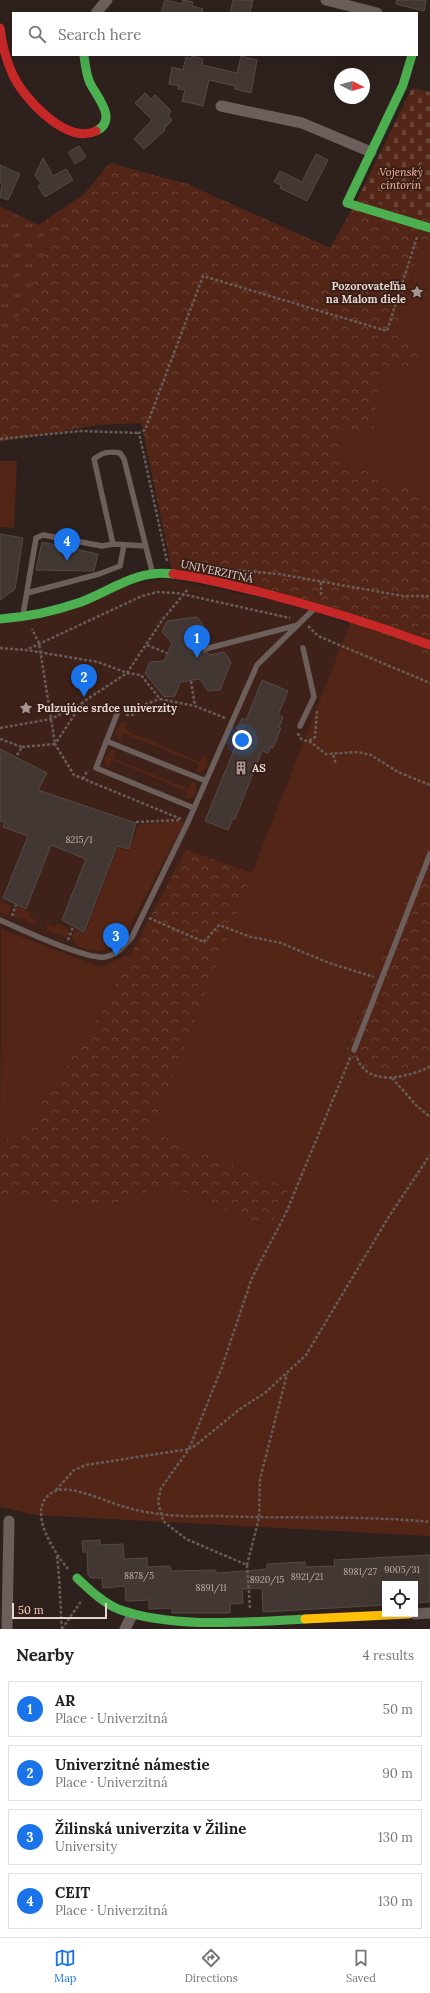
<!DOCTYPE html>
<html lang="en">
<head>
<meta charset="utf-8">
<style>
  body { margin:0; font-family:Lora,serif; background:#f6f6f6; color:#222 }
  .controls { position:absolute; right:12px; bottom:12px; display:grid; overflow:hidden; border-radius:0px; box-shadow:0 4px 16px #0002 }
  .controls button { width:36px; height:36px; display:grid; place-items:center; padding:0; border:0; border-bottom:1px solid #e0e0e0; background:#fff; color:#222; font:20px sans-serif }
  .compass { position:absolute; left:334px; top:68px; width:36px; height:36px; border-radius:50%; background:#fff; box-shadow:0 4px 16px #0002; rotate:95deg }
  .scale { position:absolute; left:12px; bottom:10px; width:95px; box-sizing:border-box; padding-left:4px; border:2px solid #e7d5cf; border-top:0; font-size:11px; line-height:14px; white-space:nowrap; color:#e7d5cf; -webkit-text-stroke:3px #361d15; paint-order:stroke }
  .you { position:absolute; left:242px; top:740px; width:14px; height:14px; margin:-10px; border:3px solid #fff; border-radius:50%; background:#1a73e8; box-shadow:0 0 0 6px #1a73e833 }
  .badge { display:grid; place-items:center; width:26px; height:26px; border-radius:50%; background:#1a73e8; color:#fff; font-size:13px; font-weight:700 }
  .pin { position:absolute; translate:-50% -33px; filter:drop-shadow(0 1px 2px #0008) }
  .pin::after { content:''; position:absolute; top:21px; width:14px; height:12px; background:inherit; clip-path:polygon(0 0,100% 0,50% 100%) }
  .list { margin:0; padding:0; list-style:none }
  h2 { display:flex; justify-content:space-between; align-items:center; height:52px; margin:0; padding:0 16px; font-size:17px }
  h2 small { font-size:13px; font-weight:400; color:#767676 }
  .list li { display:grid; grid-template-columns:26px 1fr auto; gap:12px; align-items:center; box-sizing:border-box; height:56px; margin:0 8px 8px; padding:0 8px; border:1px solid #e0e0e0; border-radius:0px }
  .list b { display:block; font-size:15px; white-space:nowrap }
  .list p { margin:0; font-size:13px; white-space:nowrap; color:#767676 }
  .list em { font-size:13px; font-style:normal; color:#767676 }
  .icon { flex:none; width:22px; height:22px; fill:none; stroke:currentColor; stroke-width:2; stroke-linecap:round; stroke-linejoin:round }
  .map { position:relative; flex:none; width:430px; height:1629px; overflow:hidden }
  .search { position:absolute; background:#fff; box-shadow:0 4px 16px #0002; left:12px; right:12px; top:12px; height:44px; display:flex; align-items:center; gap:10px; box-sizing:border-box; padding:0 14px; border-radius:0px; color:#767676; font-size:15px }
  .sheet { height:308px; background:#fff }
  nav { display:flex; justify-content:space-around; align-items:center; box-sizing:border-box; height:56px; border-top:1px solid #e0e0e0; background:#fff; font-size:11px; color:#767676 }
  nav a { display:grid; justify-items:center; gap:2px }
  nav .on { color:#1a73e8 }
  .map>svg:first-child { display:block }
</style>
</head>
<body>
<div class="map">
<svg width="430" height="1629" viewBox="0 0 430 1629">
  <defs>
    <pattern id="forest-crowns" width="20" height="18" patternUnits="userSpaceOnUse"><rect width="20" height="18" fill="#522517"/><path d="M2 6a3 3 0 1 1 6 0M12 15a3 3 0 1 1 6 0" fill="none" stroke="#6b4438"/></pattern>
    <pattern id="cemetery-stones" width="16" height="16" patternUnits="userSpaceOnUse"><rect width="16" height="16" fill="#522517"/><path d="M2 7V4a2 2 0 0 1 4 0v3zM10 15v-3a2 2 0 0 1 4 0v3z" fill="#6b4438"/></pattern>
    <pattern id="park-tufts" width="24" height="20" patternUnits="userSpaceOnUse"><rect width="24" height="20" fill="#522517"/><path d="M3 7l-1-3M5 7V3M7 7l1-3M15 17l-1-3M17 17v-4M19 17l1-3" fill="none" stroke="#6b4438"/></pattern>
  </defs>
  <rect width="100%" height="100%" fill="#2e211d"/>
  <path fill="#3e2118" d="M167,579L304,607L374,637L430,656V1227L331,1237L395,930L255,897L202,1030L0,981V624L135,584Z"/>
  <path fill="#522517" d="M420,248L430,251V495L383,480L342,458L341,429L374,428L382,365L421,370L420,357L395,332Z
    M0,461H17L14,528L0,527Z
    M351,621L430,656V841L340,1062C361,1068 395,1072 416,1066C421,1065 426,1061 430,1059V1536L35,1515L0,1507V1194H22L71,1207L123,1203L153,1188L177,1189L268,1228L289,1188L151,1131Z
    M124,722L127,723L125,730L200,762L203,754L207,757V766L201,772H196L199,764L123,733L120,741L115,733L120,724Z
    M111,750H116L113,758L189,789L192,781L196,784V794L192,798L185,799L188,792L112,760L108,768C102,762 105,755 111,750Z
    M181,821L184,822L123,940C108,954 93,952 75,945V942L71,940L75,930L85,933L118,847L129,851L139,824Z
    M0,901L11,906L9,916L0,912Z
    M17,907L30,912L29,917L37,920L34,925L24,921L25,919L13,917Z
    M47,924L55,927L57,924L68,928L69,932L67,938L47,931Z
    M1,929L100,967L132,953L95,1022L31,1120L0,1144Z"/>
  <path fill="url(#forest-crowns)" d="M110,163L187,184L330,248L358,198L430,219V251L420,248L395,332L420,357L421,370L382,365L374,428L341,430L342,458L383,480L430,495V656L351,621L172,571L141,423L99,425L0,442V213L39,225L85,193Z
    M430,841V1059C426,1061 421,1065 416,1066C393,1073 363,1067 340,1063Z
    M186,850L253,873L151,1131L289,1188L269,1228L177,1189L153,1188L123,1203L71,1207L22,1194H0V1144L31,1120L95,1022Z"/>
  <path fill="url(#cemetery-stones)" d="M412,88L430,92V219L358,198Z"/>
  <path fill="url(#park-tufts)" d="M0,206L54,233L0,359Z"/>
  <path fill="#433733" stroke="#564a46" d="M165,0L182,4L183,0L193,2L192,6L203,9L202,13H161Z
    M233,0H253L250,13H230Z
    M397,0H426L424,11L396,4Z
    M192,56L203,59L202,65L237,73L241,56L257,60L251,93L235,89V86L209,80L203,106L182,101L185,90L178,89L179,86L169,84L172,67L183,70L186,57L191,59Z
    M145,93L151,99L155,95L171,111L168,115L172,120L164,129L165,130L144,149L134,139L152,120L135,103Z
    M79,146L86,157L75,164L68,152Z
    M316,154L328,160L307,201L280,188L281,185L274,182L280,171L302,182Z
    M43,158L53,176L66,169L73,180L45,197L38,186L41,184L35,175Z
    M0,165L20,174L8,200L0,197L2,185L0,182Z
    M0,534L23,538L15,589L0,600Z
    M42,542L98,554L94,571L36,570Z
    M197,617L204,626L198,640L203,646L201,648L202,652L208,653L210,655L224,652L231,662L220,690L208,691L200,679L180,682L175,696L164,697L145,673L150,662L164,661L172,643L162,632L167,621Z
    M262,680L288,691L278,715L283,717L279,727L281,728L273,748L270,747L268,753L262,751L235,819L233,818L228,830L205,821L242,730L237,729L242,718L246,720Z
    M0,749L47,773L38,790L136,823L129,849L117,846L84,932L62,920L86,859L51,845L26,909L3,898L28,836L3,827L5,822L0,821Z
    M100,1540V1545L123,1544L124,1559L147,1558V1567L170,1566L171,1571L216,1570V1573L259,1570L267,1569V1564L305,1562L306,1567L335,1566L334,1560L430,1555V1602L415,1603V1581L385,1582V1605L263,1612L262,1588L242,1589L243,1603L230,1604V1613H172V1608L149,1609V1600L126,1601L125,1586L103,1588L102,1578H91L88,1575L87,1552H83L82,1541Z"/>
  <g fill="none" stroke-linecap="round" stroke-linejoin="round">
    <path stroke="#685c58" stroke-width="2.5" stroke-dasharray="3 2" stroke-linecap="butt" d="M0,439L81,431L139,433
      M167,561L139,433L145,430L203,276L387,331L417,237
      M233,570L279,574L403,596H430
      M321,595V581
      M308,626L318,636L430,683
      M147,645L167,653
      M0,648L26,650
      M191,681L195,706
      M126,715H135L138,707L160,699
      M225,718L195,706L160,699L141,675L127,673L98,662L26,650L142,596L157,592L177,593L290,618
      M0,728L51,719L83,703
      M298,733C300,742 309,743 315,737L317,711
      M0,739L22,747L16,757
      M309,741L326,754L358,752L371,755L398,772L430,785
      M22,747L55,744L39,643L32,629
      M333,755L336,764
      M83,779L86,773L89,771
      M181,819L74,775L55,744L83,702L127,673L163,619L188,589
      M136,822L180,820
      M12,916L16,905
      M149,918L204,942L219,925L251,937L281,943L329,963L374,977
      M68,940L73,927
      M357,1058C369,1088 407,1077 430,1067
      M392,1078L417,1106L430,1117
      M56,1490L74,1470L86,1465L189,1449L222,1367L252,1278L286,1213L351,1056
      M57,1556C60,1580 60,1604 62,1629
      M247,1565L259,1518L260,1479L287,1374
      M68,1569C54,1552 23,1506 55,1491C70,1484 107,1502 122,1506C134,1510 148,1513 161,1514C179,1517 199,1516 218,1516C289,1519 360,1515 430,1522
      M250,1608L247,1565L186,1539L163,1521L158,1501L161,1488L189,1449L196,1445L240,1409L266,1392L306,1355L388,1218L430,1155
      M62,1629L82,1600"/>
    <path stroke="#6c5e5a" stroke-width="5.5" d="M113,544L94,459C103,452 109,451 120,453L124,459L152,571
      M27,593L99,574L120,566L124,545
      M23,615L36,538L43,535L102,546L113,544L146,546
      M205,649L298,625
      M117,714L96,768L194,808
      M300,726L314,697L303,648
      M106,741L206,781
      M0,920C20,929 86,960 105,957C117,955 124,946 132,937L188,822L257,665L314,609
      M354,1050L430,854"/>
    <path stroke="#6c5e5a" stroke-width="11" d="M326,0L377,13
      M96,13L107,0
      M221,106L302,123L371,152
      M415,1614L430,1613
      M7,1629L9,1521
      M125,1629L131,1617"/>
    <path stroke="#4caf50" stroke-width="9" d="M84,55C85,64 86,74 90,83C96,96 119,120 96,131
      M412,55L403,85L347,203L430,228
      M0,619C28,617 55,611 81,602C112,590 138,569 173,574
      M77,1578C90,1590 102,1602 118,1609C171,1629 248,1622 305,1619"/>
    <path stroke="#ffc107" stroke-width="9" d="M305,1619L409,1614"/>
    <path stroke="#c62828" stroke-width="9" d="M0,28C2,44 6,60 13,75C24,99 67,145 96,131
      M173,574C201,577 229,585 256,591C315,606 373,624 430,645"/>
  </g>
  <defs>
    <g id="sight-bare" transform="scale(1.08)"><path d="M0-6L1.8-2.2L6-1.7L2.9 1.2L3.7 5.4L0 3.3L-3.7 5.4L-2.9 1.2L-6-1.7L-1.8-2.2Z" fill="#a69691" stroke="#361d15" stroke-width="2.5" paint-order="stroke"/></g>
    <g id="building-bare" transform="scale(1.08)"><path d="M-4-6H4V6H1V3H-1V6H-4ZM-2.5-4.3h1.7v1.8h-1.7ZM.8-4.3h1.7v1.8H.8ZM-2.5-1h1.7V.8h-1.7ZM.8-1h1.7V.8H.8Z" fill="#a69691" stroke="#361d15" stroke-width="2.5" paint-order="stroke"/></g>
  </defs>
  <g fill-rule="evenodd">
    <use href="#sight-bare" x="417" y="292"/>
    <use href="#sight-bare" x="26" y="708"/>
    <use href="#building-bare" x="241" y="768"/>
  </g>
  <g text-anchor="middle" dominant-baseline="central" stroke-width="3.5" stroke-linejoin="round" paint-order="stroke">
    <g font-size="9" fill="#beaea8">
      <text x="79" y="839">8215/1</text>
      <text x="402" y="1569">9005/31</text>
      <text x="360" y="1571">8981/27</text>
      <text x="139" y="1575">8878/5</text>
      <text x="307" y="1576">8921/21</text>
      <text x="267" y="1579">8920/15</text>
      <text x="211" y="1587">8891/11</text>
    </g>
    <g font-size="11" font-style="italic" fill="#feb6a0" stroke="#361d15">
      <text x="401" y="172">Vojenský<tspan x="401" dy="13">cintorín</tspan></text>
    </g>
    <g font-size="11" font-weight="bold" fill="#e7d5cf" stroke="#361d15" text-anchor="start">
      <text x="406" y="286" text-anchor="end">Pozorovateľňa<tspan x="406" dy="13">na Malom diele</tspan></text>
      <text x="37" y="708">Pulzujúce srdce univerzity</text>
      <text x="252" y="768">AS</text>
    </g>
    <g font-size="11" fill="#e7d5cf" stroke="#361d15">
      <text transform="translate(217 571) rotate(12)">UNIVERZITNÁ</text>
    </g>
  </g>
</svg>
<div class="controls">
<button><svg class="icon" aria-label="locate" viewBox="0 0 24 24"><circle cx="12" cy="12" r="6"/><path d="M12 2v4M12 18v4M2 12h4M18 12h4"/></svg></button>
</div>
<svg class="compass" viewBox="-18 -18 36 36"><path d="M0-13l5 13h-10z" fill="#e53935"/><path d="M0 13l5-13h-10z" fill="#767676"/></svg>
<div class="scale">50 m</div>
<div class="you"></div>
<div class="pin badge" style="left:197px;top:658px">1</div>
<div class="pin badge" style="left:84px;top:697px">2</div>
<div class="pin badge" style="left:116px;top:956px">3</div>
<div class="pin badge" style="left:67px;top:561px">4</div>
<div class="search"><svg class="icon" aria-label="search" viewBox="0 0 24 24"><circle cx="10" cy="10" r="6"/><path d="M15 15l6 6"/></svg>Search here</div>
</div>
<section class="sheet">
<h2>Nearby<small>4 results</small></h2>
<ul class="list">
<li><span class="badge">1</span><div><b>AR</b><p>Place · Univerzitná</p></div><em>50 m</em></li>
<li><span class="badge">2</span><div><b>Univerzitné námestie</b><p>Place · Univerzitná</p></div><em>90 m</em></li>
<li><span class="badge">3</span><div><b>Žilinská univerzita v Žiline</b><p>University</p></div><em>130 m</em></li>
<li><span class="badge">4</span><div><b>CEIT</b><p>Place · Univerzitná</p></div><em>130 m</em></li>
</ul>
</section>
<nav>
<a class="on"><svg class="icon" aria-label="map" viewBox="0 0 24 24"><path d="M3 6l6-2 6 2 6-2v14l-6 2-6-2-6 2zM9 4v14M15 6v14"/></svg>Map</a>
<a><svg class="icon" aria-label="directions" viewBox="0 0 24 24"><path d="M12 3l9 9-9 9-9-9zM9 14v-3h6M13 9l2 2-2 2"/></svg>Directions</a>
<a><svg class="icon" aria-label="saved" viewBox="0 0 24 24"><path d="M7 4h10v16l-5-4-5 4z"/></svg>Saved</a>
</nav>
</body>
</html>
